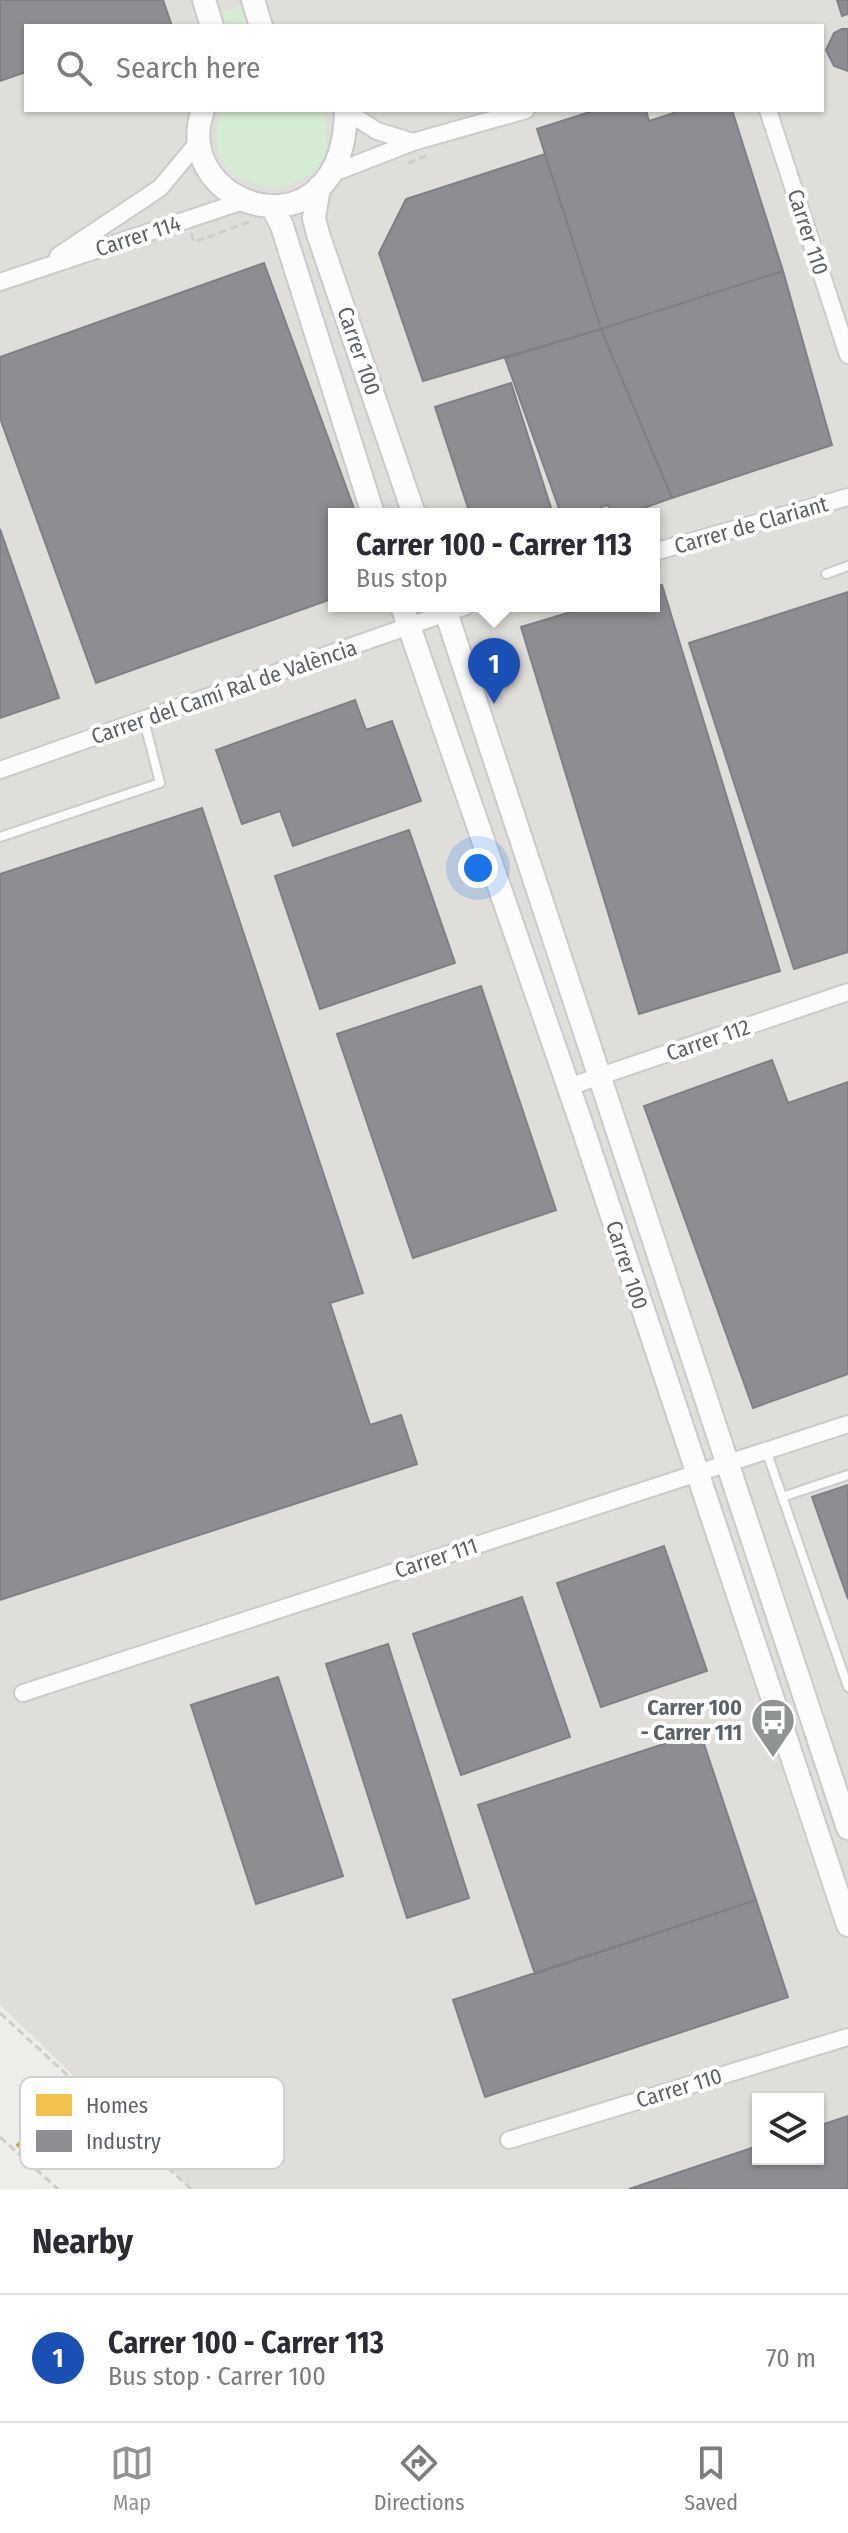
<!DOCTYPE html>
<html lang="en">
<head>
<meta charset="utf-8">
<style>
  body { margin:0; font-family:"Fira Sans Condensed",sans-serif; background:#f7f7f7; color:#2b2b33 }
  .controls { position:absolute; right:24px; bottom:24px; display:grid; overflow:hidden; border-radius:0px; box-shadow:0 2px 6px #0004 }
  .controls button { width:72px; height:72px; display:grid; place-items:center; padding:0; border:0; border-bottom:2px solid #e1e1e2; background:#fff; color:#2b2b33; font:40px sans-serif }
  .you { position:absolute; left:478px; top:868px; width:28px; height:28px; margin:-20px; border:6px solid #fff; border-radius:50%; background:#1a73e8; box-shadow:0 0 0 12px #1a73e833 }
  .badge { display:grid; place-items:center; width:52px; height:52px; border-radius:50%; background:#909394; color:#fff; font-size:26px; font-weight:700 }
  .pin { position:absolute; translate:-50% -66px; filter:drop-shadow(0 2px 4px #0008) }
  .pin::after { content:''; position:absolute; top:42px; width:28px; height:24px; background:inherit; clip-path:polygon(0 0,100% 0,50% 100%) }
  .popup { position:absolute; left:328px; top:508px; width:332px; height:104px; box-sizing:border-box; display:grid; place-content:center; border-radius:0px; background:#fff; filter:drop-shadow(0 2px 6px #0005); font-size:26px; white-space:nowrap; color:#7c7c81 }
  .popup b { font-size:30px; color:#2b2b33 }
  .popup::after { content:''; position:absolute; left:50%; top:100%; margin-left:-16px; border:16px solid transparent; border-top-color:#fff }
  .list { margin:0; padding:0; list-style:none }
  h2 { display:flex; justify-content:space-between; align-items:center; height:104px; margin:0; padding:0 32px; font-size:34px }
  h2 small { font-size:26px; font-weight:400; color:#7c7c81 }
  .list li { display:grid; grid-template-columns:52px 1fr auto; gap:24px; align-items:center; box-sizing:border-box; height:128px; padding:0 32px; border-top:2px solid #e1e1e2 }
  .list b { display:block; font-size:30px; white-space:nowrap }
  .list p { margin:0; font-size:26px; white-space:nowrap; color:#7c7c81 }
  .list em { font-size:26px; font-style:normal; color:#7c7c81 }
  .icon { flex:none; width:44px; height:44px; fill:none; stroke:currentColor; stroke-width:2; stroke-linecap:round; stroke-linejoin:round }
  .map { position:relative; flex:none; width:848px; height:2189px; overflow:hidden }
  .search { position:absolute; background:#fff; box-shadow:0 2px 6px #0004; left:24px; right:24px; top:24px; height:88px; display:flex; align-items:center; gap:20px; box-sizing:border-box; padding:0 28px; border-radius:0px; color:#7c7c81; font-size:30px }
  .sheet { height:232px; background:#fff }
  nav { display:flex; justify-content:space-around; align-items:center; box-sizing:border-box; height:112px; border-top:2px solid #e1e1e2; background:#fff; font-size:22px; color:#7c7c81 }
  nav a { display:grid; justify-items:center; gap:4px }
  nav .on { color:#909394 }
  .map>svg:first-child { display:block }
</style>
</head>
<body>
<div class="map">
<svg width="848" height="2189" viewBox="0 0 848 2189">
  <rect width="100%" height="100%" fill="#eeede9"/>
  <path fill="#dfdeda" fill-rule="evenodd" d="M0,0H848V2189H191L0,2005ZM26,26H822V110H26ZM334,514H654V606H334ZM758,2099H818V2159H758Z"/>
  <path fill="#d6ebd3" d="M245,5L252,26H222L218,13Z
    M222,110H322C360,214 183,210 222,110Z"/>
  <path fill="#f2c14e" stroke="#c5a456" stroke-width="2" d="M32,2118L52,2137L28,2155L17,2145L27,2135L21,2129Z"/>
  <path fill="#8d8d92" stroke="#7f8085" stroke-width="2" d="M0,0H163L172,26H26V72L0,81Z
    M837,0H848V14L842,16Z
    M842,29H848V71L834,66L826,50L834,33Z
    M596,110H646L649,121L683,110H732L783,271L601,329L537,129Z
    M545,154L601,329L423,381L379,253L406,199Z
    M264,263L356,514H334V598L96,683L0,418V357Z
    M783,271L832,445L672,498L601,329Z
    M601,329L672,498L627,514H611L608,505L581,514H561L505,358Z
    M511,383L553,514H470L435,407Z
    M0,529L59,698L0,718Z
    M662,585L780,971L639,1014L521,627L591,606H654V587Z
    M848,592V952L794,969L689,643Z
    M355,700L366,730L392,721L421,801L293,846L280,811L242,824L216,750Z
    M202,808L363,1293L330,1303L370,1425L401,1415L417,1464L0,1600V874Z
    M409,830L455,963L320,1009L275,876Z
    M481,986L556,1210L413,1258L337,1034Z
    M772,1060L788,1103L848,1082V1374L753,1408L644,1106Z
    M848,1485V1599L812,1497Z
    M664,1546L707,1671L601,1707L557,1583Z
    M522,1597L570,1737L461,1775L413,1634Z
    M388,1644L469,1898L407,1918L326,1664Z
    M278,1677L343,1876L256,1904L191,1705Z
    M700,1732L756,1900L535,1974L478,1805Z
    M756,1900L788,1997L485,2097L453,2000Z
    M848,2116V2189H629L758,2146V2159H818V2126Z"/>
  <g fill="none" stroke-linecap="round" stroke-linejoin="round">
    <g stroke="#cbcbcb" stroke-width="12">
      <path id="lane" d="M826,574L848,566
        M0,837L160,783L144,720
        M766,1450L848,1687
        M782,1497L848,1475"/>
    </g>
    <g stroke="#cbcbcb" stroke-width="20">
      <path id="street" d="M768,110L848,355
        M346,111L377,131L413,142
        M331,174L413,142L526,110
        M58,256L160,188L200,140
        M0,282L243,201
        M654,552L848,497
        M0,770L466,606
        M568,1087L848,992
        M23,1693L848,1424
        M509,2140L848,2037"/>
    </g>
    <g stroke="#c9cac9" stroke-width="26">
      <path id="secondary" d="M204,0L212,26
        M253,0L261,26
        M203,110C168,208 344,265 346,110
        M319,187L314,218L318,234L414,514
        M272,206L282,226L373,514
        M402,606L580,1120L848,1925
        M444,606L848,1828"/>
    </g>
    <path stroke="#cacfcb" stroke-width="3" stroke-dasharray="8 4" stroke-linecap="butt" d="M408,163L426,156
      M191,233L194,242L249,222
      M0,2013L191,2189
      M0,2137L58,2189"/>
    <use href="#lane" stroke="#fcfcfc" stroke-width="8"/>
    <use href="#street" stroke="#fcfcfc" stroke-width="16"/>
    <use href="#secondary" stroke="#fcfcfc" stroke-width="22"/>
  </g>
  <defs>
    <g id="bus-pin" transform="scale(2.3)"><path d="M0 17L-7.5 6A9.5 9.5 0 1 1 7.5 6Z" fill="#909394" stroke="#fff"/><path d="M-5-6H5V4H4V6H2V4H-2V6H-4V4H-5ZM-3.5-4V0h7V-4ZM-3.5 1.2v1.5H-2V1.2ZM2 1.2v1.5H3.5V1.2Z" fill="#fff"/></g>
  </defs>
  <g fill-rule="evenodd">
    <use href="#bus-pin" x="773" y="1720"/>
  </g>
  <g text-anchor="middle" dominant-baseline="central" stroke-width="8" stroke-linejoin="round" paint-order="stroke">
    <g font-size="22" fill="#5d6267" stroke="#fff">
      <text transform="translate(808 232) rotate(72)">Carrer 110</text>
      <text transform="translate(138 236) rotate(-18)">Carrer 114</text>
      <text transform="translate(359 351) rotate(71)">Carrer 100</text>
      <text transform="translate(751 525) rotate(-16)">Carrer de Clariant</text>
      <text transform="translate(224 692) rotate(-19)">Carrer del Camí Ral de València</text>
      <text transform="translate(708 1040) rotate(-19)">Carrer 112</text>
      <text transform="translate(627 1265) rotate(72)">Carrer 100</text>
      <text transform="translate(436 1558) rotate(-18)">Carrer 111</text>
      <text transform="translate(679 2088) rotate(-17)">Carrer 110</text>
    </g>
    <g font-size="22" font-weight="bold" fill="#5d6267" stroke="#fff" text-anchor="end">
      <text x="742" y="1707">Carrer 100<tspan x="742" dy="25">- Carrer 111</tspan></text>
    </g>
  </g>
  <rect x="20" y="2077" width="264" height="92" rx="12" fill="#fff" stroke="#ced0d1" stroke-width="2"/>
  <rect x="36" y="2094" width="36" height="22" fill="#f2c14e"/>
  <rect x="36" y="2130" width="36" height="22" fill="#8d8d92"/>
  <g font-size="22" fill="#5d6267">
    <text x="86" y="2113">Homes</text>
    <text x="86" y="2149">Industry</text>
  </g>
</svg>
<div class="controls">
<button><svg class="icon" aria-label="layers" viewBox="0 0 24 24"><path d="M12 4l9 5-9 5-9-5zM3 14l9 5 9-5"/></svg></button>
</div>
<div class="you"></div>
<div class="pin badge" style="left:494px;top:704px;background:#1a4fb4">1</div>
<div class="popup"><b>Carrer 100 - Carrer 113</b>Bus stop</div>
<div class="search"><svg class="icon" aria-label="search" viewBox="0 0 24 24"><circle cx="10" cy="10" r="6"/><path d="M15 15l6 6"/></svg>Search here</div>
</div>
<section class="sheet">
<h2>Nearby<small></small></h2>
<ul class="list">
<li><span class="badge" style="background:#1a4fb4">1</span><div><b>Carrer 100 - Carrer 113</b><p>Bus stop · Carrer 100</p></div><em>70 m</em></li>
</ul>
</section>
<nav>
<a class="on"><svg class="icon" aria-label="map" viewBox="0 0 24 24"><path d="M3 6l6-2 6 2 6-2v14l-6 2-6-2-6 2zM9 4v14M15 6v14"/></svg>Map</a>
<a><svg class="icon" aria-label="directions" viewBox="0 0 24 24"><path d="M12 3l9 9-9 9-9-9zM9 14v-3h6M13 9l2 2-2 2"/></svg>Directions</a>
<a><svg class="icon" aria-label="saved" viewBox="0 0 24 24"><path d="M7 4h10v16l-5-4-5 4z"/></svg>Saved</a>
</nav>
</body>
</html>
